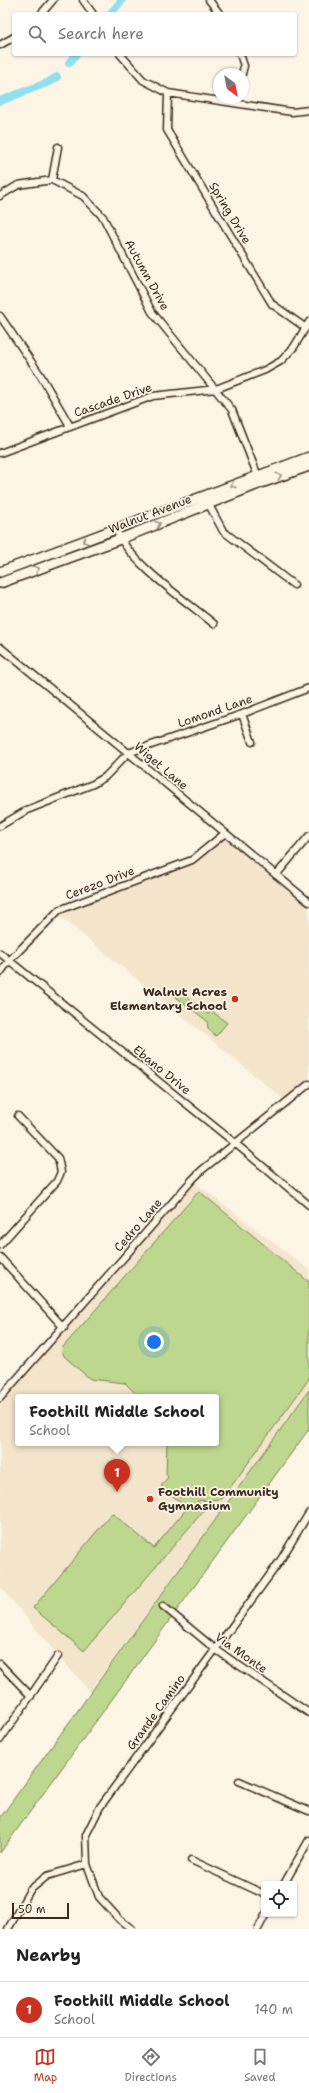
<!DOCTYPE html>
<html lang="en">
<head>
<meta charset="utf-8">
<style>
  body { margin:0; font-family:"Shantell Sans",sans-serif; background:#f6f6f6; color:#222 }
  .controls { position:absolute; right:12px; bottom:12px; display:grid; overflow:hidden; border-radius:4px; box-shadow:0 1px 3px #0004 }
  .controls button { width:36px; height:36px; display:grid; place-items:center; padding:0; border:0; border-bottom:1px solid #e0e0e0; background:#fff; color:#222; font:20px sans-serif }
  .compass { position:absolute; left:213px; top:68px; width:36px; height:36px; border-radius:50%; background:#fff; box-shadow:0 1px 3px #0004; rotate:148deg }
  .scale { position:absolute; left:12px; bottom:10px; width:57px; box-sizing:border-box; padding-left:4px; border:2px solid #3b2a1e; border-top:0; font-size:11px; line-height:14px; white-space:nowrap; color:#3b2a1e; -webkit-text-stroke:3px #fcf5e5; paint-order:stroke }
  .you { position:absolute; left:154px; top:1342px; width:14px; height:14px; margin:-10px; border:3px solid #fff; border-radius:50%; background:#1a73e8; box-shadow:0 0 0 6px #1a73e833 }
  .badge { display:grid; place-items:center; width:26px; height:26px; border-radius:50%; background:#c8321e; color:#fff; font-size:13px; font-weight:700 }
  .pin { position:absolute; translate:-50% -33px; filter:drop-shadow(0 1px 2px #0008) }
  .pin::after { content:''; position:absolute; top:21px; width:14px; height:12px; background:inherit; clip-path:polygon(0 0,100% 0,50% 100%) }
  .popup { position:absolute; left:15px; top:1394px; width:204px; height:52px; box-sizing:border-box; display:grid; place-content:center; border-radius:4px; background:#fff; filter:drop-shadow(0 1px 3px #0005); font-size:13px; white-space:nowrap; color:#767676 }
  .popup b { font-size:15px; color:#222 }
  .popup::after { content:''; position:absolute; left:50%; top:100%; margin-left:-8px; border:8px solid transparent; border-top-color:#fff }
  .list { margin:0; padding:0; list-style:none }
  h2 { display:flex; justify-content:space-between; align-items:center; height:52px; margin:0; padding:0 16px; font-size:17px }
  h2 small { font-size:13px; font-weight:400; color:#767676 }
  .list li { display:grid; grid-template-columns:26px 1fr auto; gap:12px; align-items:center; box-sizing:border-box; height:56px; padding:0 16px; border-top:1px solid #e0e0e0 }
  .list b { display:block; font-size:15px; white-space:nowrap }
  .list p { margin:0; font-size:13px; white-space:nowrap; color:#767676 }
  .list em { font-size:13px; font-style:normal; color:#767676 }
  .icon { flex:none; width:22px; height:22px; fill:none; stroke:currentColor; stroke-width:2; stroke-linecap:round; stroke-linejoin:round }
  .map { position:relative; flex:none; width:309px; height:1929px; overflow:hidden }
  .search { position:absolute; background:#fff; box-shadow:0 1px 3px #0004; left:12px; right:12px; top:12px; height:44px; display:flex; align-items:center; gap:10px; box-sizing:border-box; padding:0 14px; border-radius:4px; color:#767676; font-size:15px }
  .sheet { height:108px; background:#fff }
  nav { display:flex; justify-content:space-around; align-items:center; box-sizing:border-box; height:56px; border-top:1px solid #e0e0e0; background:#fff; font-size:11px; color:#767676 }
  nav a { display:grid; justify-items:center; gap:2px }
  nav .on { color:#c8321e }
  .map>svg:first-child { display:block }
</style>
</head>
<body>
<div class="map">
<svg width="309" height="1929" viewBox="0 0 309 1929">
  <rect width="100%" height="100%" fill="#fcf5e5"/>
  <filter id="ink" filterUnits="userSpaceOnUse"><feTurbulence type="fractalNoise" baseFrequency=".025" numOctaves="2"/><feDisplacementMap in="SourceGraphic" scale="8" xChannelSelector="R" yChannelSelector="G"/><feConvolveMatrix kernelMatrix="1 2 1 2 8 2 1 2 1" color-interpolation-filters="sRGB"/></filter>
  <g filter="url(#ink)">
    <path fill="#f2e5cc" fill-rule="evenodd" d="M224,834L309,902V1084L287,1102L56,913L192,860Z
      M192,1180L309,1270V1390L90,1691L58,1656L0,1586V1398ZM18,1397H216V1443H18Z"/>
    <path fill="#bdd78e" stroke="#7c8056" d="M180,991L208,1014L212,1011L227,1023L216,1036L208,1029L207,1021L176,997Z
      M199,1191L309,1282V1379L222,1499L197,1501L205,1509L84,1651L33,1608L112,1513L154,1548L187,1508L161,1486L168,1477L166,1474L167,1443H216V1397H139L125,1383L90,1379L65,1357L62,1352L63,1347Z
      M309,1390V1429L0,1853V1818Z"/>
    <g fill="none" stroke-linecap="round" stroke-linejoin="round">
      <path stroke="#91def0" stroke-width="8" d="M110,14L122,0
        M69,63L76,54
        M0,101L49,82L57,77"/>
      <g stroke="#3b2a1e" stroke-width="9">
        <path id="street" d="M83,0L93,14
          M209,0L220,14
          M41,14L53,0
          M0,45L14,37
          M120,54L143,80L168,93L292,112L309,110
          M240,54L244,66L242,74
          M168,93L167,130L272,304L306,328
          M52,180L58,147
          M0,196L18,185L52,180L83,196L103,217L152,312L232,410L259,479
          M0,316L41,376L70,426
          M0,453L153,396L216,389L265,370L281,361L294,347L309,322
          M207,501L223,531L294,585
          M116,529C129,563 185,600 214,624
          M0,647L309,902
          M242,714L252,742
          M0,826L27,810L93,784L105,777L128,753L242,714L309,688
          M276,875L309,836
          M0,953L236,1144L309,1205
          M0,973L9,961L59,910L192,860L224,834
          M0,1245L57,1181L61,1172L58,1158L18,1116
          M0,1257L64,1328
          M0,1398L192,1180L202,1170L309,1084
          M163,1606L215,1649L309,1713
          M0,1664L31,1696
          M0,1740L58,1656
          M239,1781L309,1811
          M191,1860L264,1894
          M284,1884L309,1840
          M8,1929L30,1890L47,1876L87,1864
          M132,1929L120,1920L99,1897L87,1864L86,1835L100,1807L280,1561L309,1513
          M258,1929L266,1914"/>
      </g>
      <g stroke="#3b2a1e" stroke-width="12">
        <path id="secondary" d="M0,572L309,457
          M0,583L120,539L261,483L309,466"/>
      </g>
      <use href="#street" stroke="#fcf5e5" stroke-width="6"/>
      <use href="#secondary" stroke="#fcf5e5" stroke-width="9"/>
    </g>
    <defs><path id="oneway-chevron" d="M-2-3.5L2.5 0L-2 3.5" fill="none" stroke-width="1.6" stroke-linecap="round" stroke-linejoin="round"/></defs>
    <g stroke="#9c9082">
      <use href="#oneway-chevron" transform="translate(279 476) rotate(-19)"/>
      <use href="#oneway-chevron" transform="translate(233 485) rotate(158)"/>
      <use href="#oneway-chevron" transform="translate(158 524) rotate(-22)"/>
      <use href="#oneway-chevron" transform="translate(85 541) rotate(160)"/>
      <use href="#oneway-chevron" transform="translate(37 569) rotate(-20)"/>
    </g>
  </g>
  <g fill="#c8321e" stroke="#fcf5e5" stroke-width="1.5">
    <circle cx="235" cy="999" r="4"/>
    <circle cx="150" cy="1499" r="4"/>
  </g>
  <g text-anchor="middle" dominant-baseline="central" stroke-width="3.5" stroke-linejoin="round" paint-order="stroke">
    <g font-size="12" fill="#3b2a1e" stroke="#fcf5e5">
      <text transform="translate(230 213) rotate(59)">Spring Drive</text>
      <text transform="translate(147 275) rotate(61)">Autumn Drive</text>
      <text transform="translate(113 400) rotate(-19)">Cascade Drive</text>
      <text transform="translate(150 514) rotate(-21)">Walnut Avenue</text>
      <text transform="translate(215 711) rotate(-19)">Lomond Lane</text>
      <text transform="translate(161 766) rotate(40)">Wiget Lane</text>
      <text transform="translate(100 883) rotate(-21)">Cerezo Drive</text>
      <text transform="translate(162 1070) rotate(39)">Ebano Drive</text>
      <text transform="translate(138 1225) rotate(-49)">Cedro Lane</text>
      <text transform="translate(241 1653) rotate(35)">Via Monte</text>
      <text transform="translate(156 1712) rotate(-54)">Grande Camino</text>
    </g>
    <g font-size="12" font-weight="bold" fill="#3b2a1e" stroke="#fcf5e5" text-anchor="end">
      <text x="227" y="992">Walnut Acres<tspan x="227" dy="14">Elementary School</tspan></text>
      <text x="158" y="1492" text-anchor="start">Foothill Community<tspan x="158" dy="14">Gymnasium</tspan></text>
    </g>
  </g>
</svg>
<div class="controls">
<button><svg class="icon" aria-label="locate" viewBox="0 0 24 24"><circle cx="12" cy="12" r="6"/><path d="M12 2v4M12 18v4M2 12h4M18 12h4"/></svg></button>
</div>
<svg class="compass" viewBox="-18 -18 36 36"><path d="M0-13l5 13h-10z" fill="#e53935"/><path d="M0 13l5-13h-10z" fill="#767676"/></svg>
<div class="scale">50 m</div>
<div class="you"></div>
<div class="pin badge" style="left:117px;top:1492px">1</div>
<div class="popup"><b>Foothill Middle School</b>School</div>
<div class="search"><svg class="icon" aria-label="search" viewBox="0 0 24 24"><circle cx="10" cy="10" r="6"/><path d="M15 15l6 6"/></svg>Search here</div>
</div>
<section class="sheet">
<h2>Nearby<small></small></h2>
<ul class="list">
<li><span class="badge">1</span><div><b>Foothill Middle School</b><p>School</p></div><em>140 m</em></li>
</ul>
</section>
<nav>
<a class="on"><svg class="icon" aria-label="map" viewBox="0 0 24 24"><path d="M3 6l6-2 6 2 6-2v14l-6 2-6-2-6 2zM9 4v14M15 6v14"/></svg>Map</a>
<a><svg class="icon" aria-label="directions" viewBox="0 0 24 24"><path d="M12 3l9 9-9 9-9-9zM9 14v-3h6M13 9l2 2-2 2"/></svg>Directions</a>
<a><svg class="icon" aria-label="saved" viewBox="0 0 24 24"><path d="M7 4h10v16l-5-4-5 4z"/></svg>Saved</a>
</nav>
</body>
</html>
